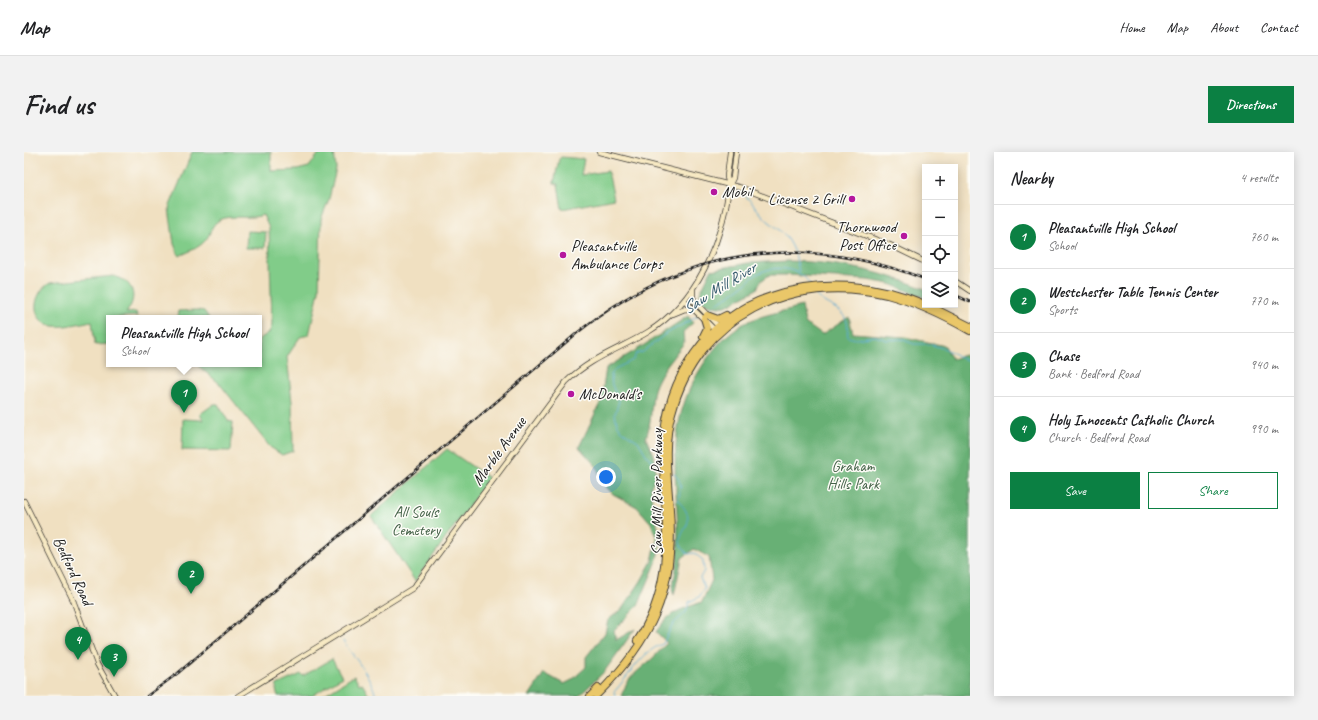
<!DOCTYPE html>
<html lang="en">
<head>
<meta charset="utf-8">
<style>
  body { margin:0; font-family:Caveat,sans-serif; background:#f2f2f2; color:#202124 }
  .controls { position:absolute; right:12px; top:12px; display:grid; overflow:hidden; border-radius:0px; box-shadow:0 2px 10px #0003 }
  .controls button { width:36px; height:36px; display:grid; place-items:center; padding:0; border:0; border-bottom:1px solid #e0e0e0; background:#fff; color:#202124; font:20px sans-serif }
  .you { position:absolute; left:582px; top:325px; width:14px; height:14px; margin:-10px; border:3px solid #fff; border-radius:50%; background:#1a73e8; box-shadow:0 0 0 6px #1a73e833 }
  .badge { display:grid; place-items:center; width:26px; height:26px; border-radius:50%; background:#0b8043; color:#fff; font-size:13px; font-weight:700 }
  .pin { position:absolute; translate:-50% -33px; filter:drop-shadow(0 1px 2px #0008) }
  .pin::after { content:''; position:absolute; top:21px; width:14px; height:12px; background:inherit; clip-path:polygon(0 0,100% 0,50% 100%) }
  .popup { position:absolute; left:82px; top:163px; width:156px; height:52px; box-sizing:border-box; display:grid; place-content:center; border-radius:0px; background:#fff; filter:drop-shadow(0 1px 3px #0005); font-size:13px; white-space:nowrap; color:#757577 }
  .popup b { font-size:15px; color:#202124 }
  .popup::after { content:''; position:absolute; left:50%; top:100%; margin-left:-8px; border:8px solid transparent; border-top-color:#fff }
  .list { margin:0; padding:0; list-style:none }
  h2 { display:flex; justify-content:space-between; align-items:center; height:52px; margin:0; padding:0 16px; font-size:17px }
  h2 small { font-size:13px; font-weight:400; color:#757577 }
  .list li { display:grid; grid-template-columns:26px 1fr auto; gap:12px; align-items:center; box-sizing:border-box; height:64px; padding:0 16px; border-top:1px solid #e0e0e0 }
  .list b { display:block; font-size:15px; white-space:nowrap }
  .list p { margin:0; font-size:13px; white-space:nowrap; color:#757577 }
  .list em { font-size:13px; font-style:normal; color:#757577 }
  .actions { display:flex; gap:8px; padding:12px 16px }
  .actions a { flex:1; padding:9px 0; border:1px solid #0b8043; border-radius:0px; text-align:center; font-size:14px; color:#0b8043 }
  .actions .main { background:#0b8043; color:#fff }
  .icon { flex:none; width:22px; height:22px; fill:none; stroke:currentColor; stroke-width:2; stroke-linecap:round; stroke-linejoin:round }
  .map { position:relative; flex:none; width:946px; height:544px; overflow:hidden; border-radius:0px }
  header { display:flex; align-items:center; gap:24px; box-sizing:border-box; height:56px; padding:0 20px; background:#fff; border-bottom:1px solid #e0e0e0 }
  header strong { font-size:19px }
  nav { display:flex; gap:22px; margin-inline-start:auto; font-size:14px }
  .intro { display:flex; align-items:center; justify-content:space-between; box-sizing:border-box; height:96px; padding:0 24px }
  h1 { margin:0; font-size:28px }
  .button { padding:10px 18px; border-radius:0px; background:#0b8043; color:#fff; font-size:14px; font-weight:700 }
  main { display:flex; gap:24px; padding:0 24px }
  aside { flex:1; background:#fff; border-radius:0px; box-shadow:0 2px 10px #0003 }
  .map>svg:first-child { display:block }
</style>
</head>
<body>
<header>
<strong>Map</strong>
<nav><a>Home</a><a>Map</a><a>About</a><a>Contact</a></nav>
</header>
<div class="intro"><h1>Find us</h1><a class="button">Directions</a></div>
<main>
<div class="map">
<svg width="946" height="544" viewBox="0 0 946 544">
  <rect width="100%" height="100%" fill="#fdfcf7"/>
  <filter id="ink" filterUnits="userSpaceOnUse"><feTurbulence type="fractalNoise" baseFrequency=".025" numOctaves="2"/><feDisplacementMap in="SourceGraphic" scale="8" xChannelSelector="R" yChannelSelector="G"/><feConvolveMatrix kernelMatrix="1 2 1 2 8 2 1 2 1" color-interpolation-filters="sRGB"/></filter>
  <filter id="wash" filterUnits="userSpaceOnUse"><feTurbulence type="fractalNoise" baseFrequency=".012" numOctaves="4" result="noise"/><feDisplacementMap in="SourceGraphic" scale="16" xChannelSelector="R" yChannelSelector="G"/><feGaussianBlur stdDeviation="0.9" result="paint"/><feColorMatrix in="noise" values="0 0 0 0 0 0 0 0 0 0 0 0 0 0 0 0 0 1.4 0 .05"/><feComposite in="paint" operator="in"/></filter>
  <g filter="url(#wash)">
    <rect width="100%" height="100%" fill="#f0e0c1"/>
    <path fill="#81cc89" stroke="#4e7452" d="M168,0H247V19L273,18L285,15L296,0H310L312,17L305,47L297,67L295,139L285,183L276,185L263,205L268,250L269,299L258,303L246,295L195,231L172,212H235V187L245,181L248,173L245,76L239,63C226,68 206,62 196,68C187,72 187,81 182,88C175,96 164,100 155,104L150,92L145,56Z
      M537,5L560,7L557,23L584,19L590,47L538,57L534,32L530,31L535,7Z
      M223,79L242,80L241,96H222Z
      M89,124C109,128 115,145 102,161L112,160L113,164L85,166V192L71,193L68,169C56,171 37,177 25,173C4,165 11,139 26,131Z
      M172,158L180,159L185,166H153L154,159Z
      M190,252H194L204,269L209,270L207,299L158,298L159,267L179,268L176,262Z
      M423,297L465,326L391,429L347,364Z
      M308,507L318,525L288,544H254L252,538L253,533L277,522L279,524Z
      M330,524L335,532L338,531L345,544H298Z"/>
    <path fill="#68b075" stroke="#426648" d="M765,109C812,110 857,119 901,137V146L866,132L843,128L764,123H745L737,129L733,137L702,154L694,155L682,152L677,149L676,141L687,118L724,111Z
      M778,154L781,171L798,183L825,165L829,181L881,185L921,194L928,207L941,203L946,206V544H597C605,525 608,524 622,512C630,506 636,498 643,491L632,480C647,458 654,459 678,450L688,428L685,405L670,397L658,406L650,443L648,438C650,426 653,414 654,402C655,326 636,272 685,204C695,190 709,176 725,169C742,162 761,159 778,154Z
      M664,164L669,171L659,180L660,191C650,204 631,226 629,243C627,258 627,271 622,286L631,307L632,324L627,334L628,351L637,388L632,411L614,454L590,478L592,488L611,477L580,520L555,544H505L520,521L540,532L548,528L562,515V505L581,481L584,468L598,457L617,429L628,409L633,387L627,371L613,355L589,342L578,331L573,315L555,295L577,249L582,216L617,195Z"/>
    <g fill="none" stroke-linecap="round" stroke-linejoin="round">
      <path stroke="#5aabd4" stroke-width="1" d="M716,39C725,46 731,55 739,64C745,71 752,74 758,80C770,92 772,104 775,120
        M791,142C800,155 817,153 823,170C824,174 823,180 824,185L832,187L851,184L863,188L877,187L890,192H904L922,197L946,211
        M682,159C695,150 709,142 721,132C724,130 727,126 730,124C747,112 775,114 786,132
        M633,313L623,304L614,289L598,279L593,272L591,262L595,249L588,233L587,223L591,217L609,208L612,202L619,200L640,183L674,164
        M319,489C331,507 346,522 352,544
        M591,544L590,540C604,525 619,498 639,492L648,473L662,460L665,450L675,445L681,436L676,426L680,419L679,408L670,401L664,402C646,387 665,378 664,367C664,359 658,354 654,348C657,336 659,329 649,321"/>
    </g>
  </g>
  <g filter="url(#ink)">
    <g fill="none" stroke-linecap="round" stroke-linejoin="round">
      <g stroke="#3c3935" stroke-width="6">
        <path id="secondary" d="M575,0L718,36L866,93L901,110
          M706,32L709,26L712,0
          M931,129L946,139
          M669,136V145L671,150L696,176
          M660,148L693,180
          M649,162L661,157L669,158
          M0,349L49,448L73,512L91,544
          M214,544L389,436L542,230C566,206 596,197 624,180C673,150 698,90 705,36C706,32 703,29 703,24C704,16 705,8 706,0"/>
      </g>
      <g stroke="#3c3935" stroke-width="8">
        <path id="highway" d="M904,153L946,174
          M683,163L694,167L702,163
          M679,184L683,176L680,166
          M613,489C642,445 644,398 641,347C640,329 638,311 639,293C642,226 683,165 747,144C797,127 853,131 901,152
          M566,544L574,536
          M572,544C629,487 652,439 646,358C644,325 639,292 648,261C674,163 768,121 863,143C892,151 920,164 946,179"/>
      </g>
      <use href="#secondary" stroke="#f7e9c3" stroke-width="4.5"/>
      <use href="#highway" stroke="#eac769" stroke-width="6"/>
      <g stroke="#1c1c1c" stroke-width="2.5">
        <path id="rail" d="M931,143L946,150
          M123,544L154,521L553,181C658,96 775,79 901,127"/>
      </g>
      <use href="#rail" stroke="#fdfcf7" stroke-width="1" stroke-dasharray="3" stroke-linecap="butt"/>
    </g>
  </g>
  <g fill="#b5179e" stroke="#fdfcf7" stroke-width="1.5">
    <circle cx="690" cy="40" r="4"/>
    <circle cx="828" cy="47" r="4"/>
    <circle cx="880" cy="84" r="4"/>
    <circle cx="539" cy="103" r="4"/>
    <circle cx="547" cy="242" r="4"/>
  </g>
  <g text-anchor="middle" dominant-baseline="central" stroke-width="3" stroke-linejoin="round" paint-order="stroke">
    <g font-size="16" fill="#1c1c1c" stroke="#fdfcf7" text-anchor="start">
      <text x="698" y="40">Mobil</text>
      <text x="820" y="47" text-anchor="end">License 2 Grill</text>
      <text x="872" y="75" text-anchor="end">Thornwood<tspan x="872" dy="18">Post Office</tspan></text>
      <text x="547" y="94">Pleasantville<tspan x="547" dy="18">Ambulance Corps</tspan></text>
      <text x="555" y="242">McDonald's</text>
    </g>
    <g font-size="16" fill="#1c1c1c" stroke="#fdfcf7">
      <text transform="translate(475 299) rotate(-54)">Marble Avenue</text>
      <text transform="translate(633 340) rotate(-90)">Saw Mill River Parkway</text>
      <text transform="translate(49 419) rotate(65)">Bedford Road</text>
    </g>
    <g font-size="16" fill="#446248" stroke="#fdfcf7">
      <text x="829" y="314">Graham<tspan x="829" dy="18">Hills Park</tspan></text>
      <text x="392" y="360">All Souls<tspan x="392" dy="18">Cemetery</tspan></text>
    </g>
    <g font-size="17" font-style="italic" fill="#385c6f" stroke="#fdfcf7">
      <text transform="translate(695 136) rotate(-32)">Saw Mill River</text>
    </g>
  </g>
</svg>
<div class="controls">
<button>+</button>
<button>−</button>
<button><svg class="icon" aria-label="locate" viewBox="0 0 24 24"><circle cx="12" cy="12" r="6"/><path d="M12 2v4M12 18v4M2 12h4M18 12h4"/></svg></button>
<button><svg class="icon" aria-label="layers" viewBox="0 0 24 24"><path d="M12 4l9 5-9 5-9-5zM3 14l9 5 9-5"/></svg></button>
</div>
<div class="you"></div>
<div class="pin badge" style="left:160px;top:261px">1</div>
<div class="popup"><b>Pleasantville High School</b>School</div>
<div class="pin badge" style="left:167px;top:442px">2</div>
<div class="pin badge" style="left:90px;top:525px">3</div>
<div class="pin badge" style="left:54px;top:508px">4</div>
</div>
<aside>
<h2>Nearby<small>4 results</small></h2>
<ul class="list">
<li><span class="badge">1</span><div><b>Pleasantville High School</b><p>School</p></div><em>760 m</em></li>
<li><span class="badge">2</span><div><b>Westchester Table Tennis Center</b><p>Sports</p></div><em>770 m</em></li>
<li><span class="badge">3</span><div><b>Chase</b><p>Bank · Bedford Road</p></div><em>940 m</em></li>
<li><span class="badge">4</span><div><b>Holy Innocents Catholic Church</b><p>Church · Bedford Road</p></div><em>990 m</em></li>
</ul>
<div class="actions"><a class="main">Save</a><a>Share</a></div>
</aside>
</main>
</body>
</html>
